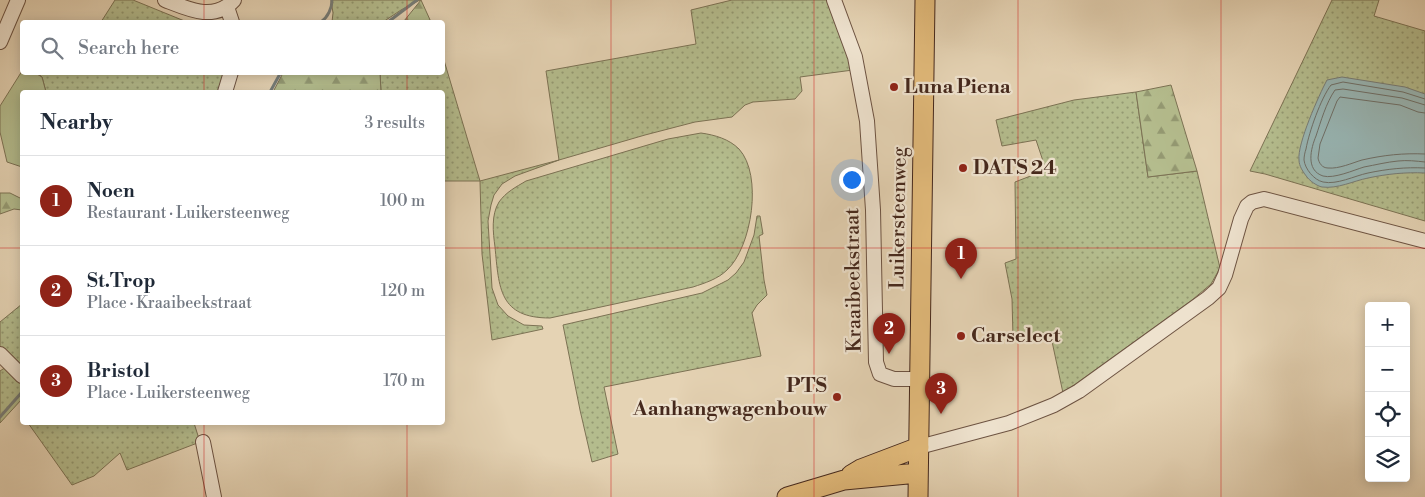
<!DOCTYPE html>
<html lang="en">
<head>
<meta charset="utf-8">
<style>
  body { margin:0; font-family:"Libre Bodoni",serif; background:#f2f2f3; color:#1f2937 }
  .controls { position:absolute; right:15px; bottom:15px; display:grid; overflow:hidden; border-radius:5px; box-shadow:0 2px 12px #0003 }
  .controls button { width:45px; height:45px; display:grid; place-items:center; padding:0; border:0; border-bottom:1px solid #e0e1e3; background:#fff; color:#1f2937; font:25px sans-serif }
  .you { position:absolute; left:851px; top:179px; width:18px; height:18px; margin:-12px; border:4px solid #fff; border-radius:50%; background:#1a73e8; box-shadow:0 0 0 8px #1a73e833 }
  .badge { display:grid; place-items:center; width:32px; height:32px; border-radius:50%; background:#8f2418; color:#fff; font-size:16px; font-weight:700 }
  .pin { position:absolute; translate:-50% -41px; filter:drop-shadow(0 1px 2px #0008) }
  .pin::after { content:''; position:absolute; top:26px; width:18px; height:15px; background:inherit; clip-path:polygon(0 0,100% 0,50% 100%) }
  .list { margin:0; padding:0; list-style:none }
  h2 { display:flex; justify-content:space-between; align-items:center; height:65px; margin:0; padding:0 20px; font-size:21px }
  h2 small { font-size:16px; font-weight:400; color:#747a83 }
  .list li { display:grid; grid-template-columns:32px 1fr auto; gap:15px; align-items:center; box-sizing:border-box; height:90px; padding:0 20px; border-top:1px solid #e0e1e3 }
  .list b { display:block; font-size:19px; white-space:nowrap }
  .list p { margin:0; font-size:16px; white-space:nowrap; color:#747a83 }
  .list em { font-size:16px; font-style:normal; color:#747a83 }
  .icon { flex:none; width:28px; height:28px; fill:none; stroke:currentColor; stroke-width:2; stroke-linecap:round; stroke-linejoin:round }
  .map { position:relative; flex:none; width:1425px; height:497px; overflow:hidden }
  .search { position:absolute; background:#fff; box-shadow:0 2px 12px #0003; left:20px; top:20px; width:425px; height:55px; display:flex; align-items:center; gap:12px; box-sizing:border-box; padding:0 18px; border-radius:5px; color:#747a83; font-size:19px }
  .panel { position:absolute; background:#fff; box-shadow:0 2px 12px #0003; left:20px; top:90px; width:425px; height:335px; border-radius:5px }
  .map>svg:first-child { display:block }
</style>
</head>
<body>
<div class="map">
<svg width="1425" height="497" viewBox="0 0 1425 497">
  <defs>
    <pattern id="grass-dots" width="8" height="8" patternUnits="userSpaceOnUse" patternTransform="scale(1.25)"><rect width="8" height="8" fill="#b4bc8d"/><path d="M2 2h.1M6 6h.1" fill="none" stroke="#949972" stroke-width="1.8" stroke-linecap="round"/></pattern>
    <pattern id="forest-firs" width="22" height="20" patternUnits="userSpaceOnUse" patternTransform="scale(1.25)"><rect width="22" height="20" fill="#b4bc8d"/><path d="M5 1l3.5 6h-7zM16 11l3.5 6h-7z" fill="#949972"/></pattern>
  </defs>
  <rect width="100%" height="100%" fill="#e5d3b4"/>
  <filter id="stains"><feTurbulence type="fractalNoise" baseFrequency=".004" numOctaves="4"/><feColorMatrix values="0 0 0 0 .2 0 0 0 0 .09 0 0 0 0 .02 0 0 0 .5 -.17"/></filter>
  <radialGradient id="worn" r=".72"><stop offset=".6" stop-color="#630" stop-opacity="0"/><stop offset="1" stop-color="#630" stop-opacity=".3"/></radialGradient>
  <path fill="url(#grass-dots)" stroke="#7c7254" d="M115,0H133L187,22H101Z
    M331,0H420L401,10L383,22H332L333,13Z
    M732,0H830L853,70L800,77L802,91L795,99L753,102L745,105L732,117L695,122L645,135L559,160L515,176L502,184L494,195L491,205L488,221L492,288L498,305L508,316L524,325L542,326L543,329L492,340L482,254L480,181H443L442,92H381L380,73L442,72L443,57L480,181L559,160L546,71L696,44L691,10Z
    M1332,0H1379L1374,16L1425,31V221L1265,174L1250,171Z
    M42,72L226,73L219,92H46L42,77L40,76Z
    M1136,92L1148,177L1197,171L1220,268L1211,284L1192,300L1063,393L1050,332L1013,337L1012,299L1005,263L1016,259L1015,182L1046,170L1036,140L1002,146L996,120L1074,100Z
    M701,133C715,135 729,139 739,149C763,175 752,247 727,270C718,279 705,283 693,287L550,318C499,318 499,288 495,247C493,232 491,215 499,202C506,192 516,187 526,181L668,139Z
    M757,216H760L763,234L759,236L764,280L767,295L757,305L752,313L761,356L604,387L618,454L592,462L580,410L563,325L702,293L728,280L736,273L744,262L754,235Z
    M22,304V372L0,347V322Z
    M9,365L22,379V399L0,423V371Z
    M28,423H194L200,442L127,470L120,453L94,476L72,485Z"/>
  <path fill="url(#forest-firs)" stroke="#7c7254" d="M421,0L431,22H401L404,21Z
    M283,73H380L381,92H273Z
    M1171,85L1197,171L1148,177L1136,92Z
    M0,193H10L22,199V210L14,209L0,214Z"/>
  <path fill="#b4bc8d" stroke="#7c7254" d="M22,71V72L35,73L42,77L46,92H22V167L7,162L0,132V106Z"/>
  <path fill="#98b6b5" stroke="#777d78" d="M1342,77L1405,87L1425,94V173C1405,172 1387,174 1368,178C1353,181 1338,189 1322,187C1317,186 1310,181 1307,177C1303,172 1299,166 1299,160C1297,144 1319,95 1327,80Z"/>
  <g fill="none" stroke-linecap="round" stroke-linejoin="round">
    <path stroke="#6e6f68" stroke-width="1" d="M1425,99L1403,92L1343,82L1331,85C1321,98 1309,132 1306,149C1305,152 1304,156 1304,160C1305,169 1314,180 1323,182C1337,185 1354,176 1368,173C1387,169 1405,167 1425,168
      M1425,105L1402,98L1343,89L1335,90C1326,103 1321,121 1316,136C1311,148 1305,170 1323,176C1334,179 1354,170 1364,167C1375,165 1387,162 1398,161C1407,160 1416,161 1425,162
      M1425,113L1418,112L1400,105L1340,97L1337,101L1320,144L1318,158C1319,163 1322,168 1328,168C1339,169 1352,163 1362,160C1384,155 1403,153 1425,154"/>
    <path stroke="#777d78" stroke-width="3" d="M321,22C328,17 332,8 332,0
      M388,22L417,0
      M270,92L281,72
      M0,417L22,392"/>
    <g stroke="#6d5342" stroke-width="16">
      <path id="minor" d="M165,0C188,9 214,22 234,0
        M834,0L855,57L867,121L873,210L876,362L880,374L894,379H919
        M227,7L232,22
        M0,42L18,0
        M225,92L231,72
        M0,354L22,376
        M203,442L214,497
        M919,447L1009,423L1054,405L1079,391L1208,298L1219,288L1225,275L1241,219L1247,206L1252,202L1264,199L1425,241"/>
    </g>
    <g stroke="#45281c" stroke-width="21">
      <path id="major" d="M851,475L861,469L919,447
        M787,497L844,480L918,473
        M918,497L925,0"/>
    </g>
    <use href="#minor" stroke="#eee2ce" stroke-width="14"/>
    <use href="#major" stroke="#e2ba7a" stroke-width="19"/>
  </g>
  <path fill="none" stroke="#d62828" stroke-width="1" stroke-opacity="0.55" d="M204,0V22M407,0V22M611,0V497M814,0V497M1018,0V497M1221,0V497M204,72V92M407,72V92M0,248H22M442,248H1425M204,422V497M407,422V497"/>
  <g fill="#8f2418" stroke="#eee2ce" stroke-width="2">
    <circle cx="894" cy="87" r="5"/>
    <circle cx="963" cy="168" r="5"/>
    <circle cx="961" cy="336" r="5"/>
    <circle cx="837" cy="397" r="5"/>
  </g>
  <g text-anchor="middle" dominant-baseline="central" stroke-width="4.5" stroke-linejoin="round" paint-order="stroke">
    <g font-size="20" font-weight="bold" fill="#45281c" stroke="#eee2ce" text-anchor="start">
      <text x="904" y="87">Luna Piena</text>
      <text x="973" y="168">DATS 24</text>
      <text x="971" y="336">Carselect</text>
      <text x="827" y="386" text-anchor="end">PTS<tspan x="827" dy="23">Aanhangwagenbouw</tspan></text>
    </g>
    <g font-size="20" fill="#45281c" stroke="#eee2ce">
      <text transform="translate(899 218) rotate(-89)">Luikersteenweg</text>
      <text transform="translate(854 280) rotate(-91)">Kraaibeekstraat</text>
    </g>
  </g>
  <rect width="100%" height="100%" filter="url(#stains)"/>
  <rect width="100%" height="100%" fill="url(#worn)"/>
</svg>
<div class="controls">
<button>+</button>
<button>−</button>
<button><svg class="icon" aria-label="locate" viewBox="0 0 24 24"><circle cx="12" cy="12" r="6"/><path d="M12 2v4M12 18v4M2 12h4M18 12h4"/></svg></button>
<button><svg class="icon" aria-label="layers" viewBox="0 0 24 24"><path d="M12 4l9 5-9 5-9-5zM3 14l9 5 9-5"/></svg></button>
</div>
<div class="you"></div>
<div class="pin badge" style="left:961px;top:279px">1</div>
<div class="pin badge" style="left:889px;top:354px">2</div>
<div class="pin badge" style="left:941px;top:414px">3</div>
<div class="search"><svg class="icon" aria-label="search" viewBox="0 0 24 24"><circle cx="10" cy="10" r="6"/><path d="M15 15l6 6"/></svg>Search here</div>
<section class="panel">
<h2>Nearby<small>3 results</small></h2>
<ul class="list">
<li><span class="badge">1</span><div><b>Noen</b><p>Restaurant · Luikersteenweg</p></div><em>100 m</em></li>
<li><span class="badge">2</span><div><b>St.Trop</b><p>Place · Kraaibeekstraat</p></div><em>120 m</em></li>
<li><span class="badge">3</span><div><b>Bristol</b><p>Place · Luikersteenweg</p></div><em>170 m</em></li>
</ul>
</section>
</div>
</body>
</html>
